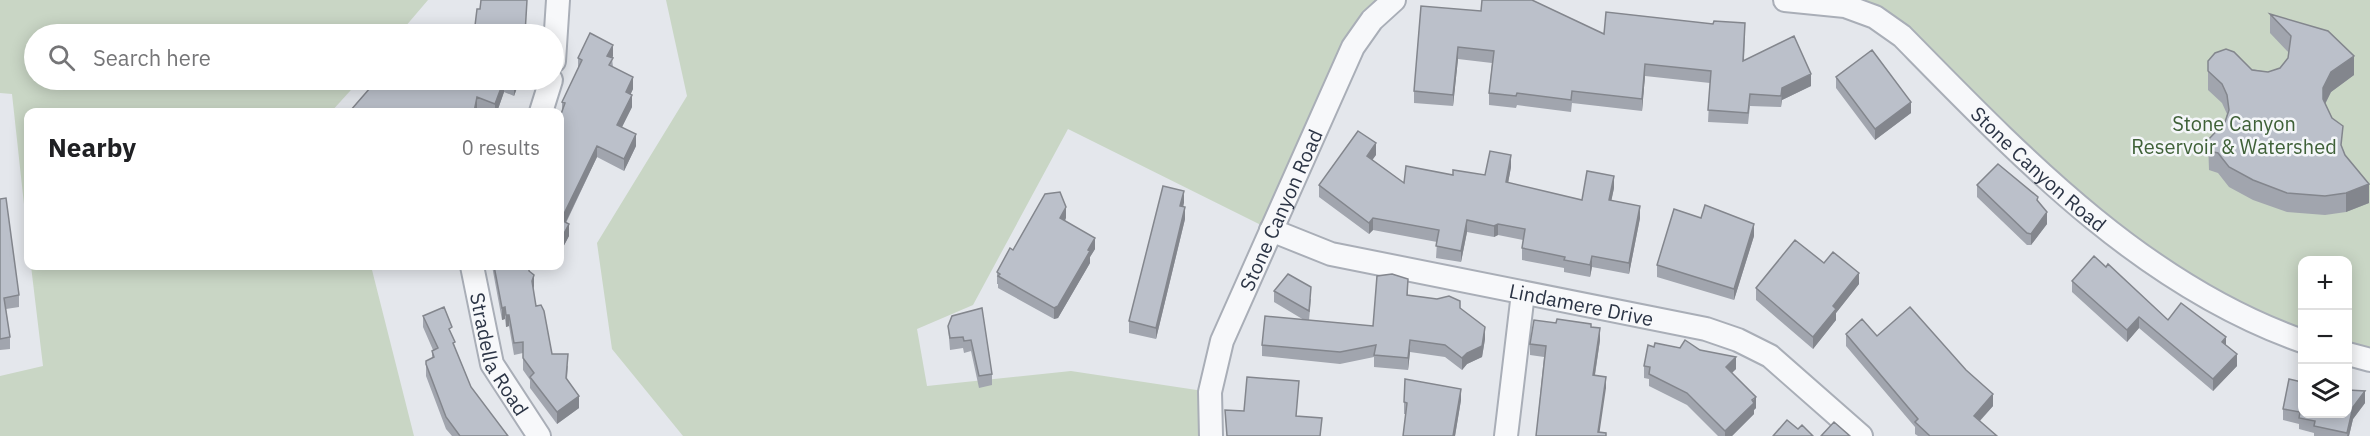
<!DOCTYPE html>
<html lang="en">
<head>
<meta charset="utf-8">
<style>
  body { margin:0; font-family:"IBM Plex Sans",sans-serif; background:#f2f2f2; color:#202124 }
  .controls { position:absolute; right:18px; bottom:18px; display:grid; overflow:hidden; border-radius:12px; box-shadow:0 3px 15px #0003 }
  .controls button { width:54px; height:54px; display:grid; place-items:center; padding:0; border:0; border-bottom:2px solid #e0e0e0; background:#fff; color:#202124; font:30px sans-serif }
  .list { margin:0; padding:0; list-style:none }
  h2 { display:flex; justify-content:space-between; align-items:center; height:78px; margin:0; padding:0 24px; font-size:26px }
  h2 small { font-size:20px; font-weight:400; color:#757577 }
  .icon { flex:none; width:33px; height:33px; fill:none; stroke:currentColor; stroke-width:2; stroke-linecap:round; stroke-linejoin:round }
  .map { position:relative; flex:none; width:2370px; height:436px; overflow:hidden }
  .search { position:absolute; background:#fff; box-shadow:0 3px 15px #0003; left:24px; top:24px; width:540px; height:66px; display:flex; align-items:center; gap:15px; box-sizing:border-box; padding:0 21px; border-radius:33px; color:#757577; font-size:22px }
  .panel { position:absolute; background:#fff; box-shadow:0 3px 15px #0003; left:24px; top:108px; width:540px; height:162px; border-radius:12px }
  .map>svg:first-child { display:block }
</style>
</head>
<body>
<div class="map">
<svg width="2370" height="436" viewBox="0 0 2370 436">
  <rect width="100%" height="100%" fill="#e4e7ec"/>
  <path fill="#c9d6c5" d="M0,0H428L399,34H34V80H360L331,112H28V241L12,94L0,93Z
    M666,0H1394L1372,20L1271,230L1068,129L973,305L917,329L927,386L1071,371L1210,392L1211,436H683L612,349L597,243L687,96Z
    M1785,0H2370V360L2348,354V260H2302V341L2185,285L1875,17Z
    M31,266H371L414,436H0V376L43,366Z"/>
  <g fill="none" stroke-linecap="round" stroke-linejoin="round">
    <g stroke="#a9aeb7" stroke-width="26">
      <g id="street">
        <path id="s1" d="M1785,0L1845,6L1875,17L1902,36C2020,156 2141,284 2302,341"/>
        <path d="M554,61L558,0"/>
        <path d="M541,112L551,80"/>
        <path id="s2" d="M1271,230L1331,254L1706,329L1738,340L1770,356L1861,436"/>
        <path id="s3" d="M472,266L492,364L539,436"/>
        <path d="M2348,354L2370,360"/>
        <path id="s4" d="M1211,436L1210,392L1222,341L1353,47L1372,20L1394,0"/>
        <path d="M1506,436L1523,293"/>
      </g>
    </g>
    <use href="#street" stroke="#f7f8fa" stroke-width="22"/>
  </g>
  <path fill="#a1a5ae" d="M1421,6L1604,34L1745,35L1744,60L1811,86L1782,100L1781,107L1750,106L1748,124L1708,122L1710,83L1645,76L1642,111L1572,103L1571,112L1517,105L1516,108L1489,105V93L1492,63L1458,59L1453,106L1414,103V91Z
    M2270,14L2354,75L2331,92L2325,104L2345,155L2369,203L2346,212L2325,215L2287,212L2253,200L2229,187L2218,173L2209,170L2208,140L2225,122L2227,114L2222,103L2208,90V61L2268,72L2280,68L2288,58L2289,53L2270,33Z
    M613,56L612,58L613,67L633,89L630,95L632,107L622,127L636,146L624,171L597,157L566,223L569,236L561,251L560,250V117L562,111V102L578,69V58Z
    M1836,77L1911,113L1875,140L1836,88Z
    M377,80H520L514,96L504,92L497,112H487L477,109L476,112H350Z
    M1376,155L1372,160L1404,183L1453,175H1485L1511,167L1508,183L1582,200L1614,188L1611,201L1640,218L1629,274L1592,267L1590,277L1564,272V268L1522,260V248L1523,240L1498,235L1494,237L1467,232L1461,262L1436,258L1437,242L1373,230L1369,234L1319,197V185Z
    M1977,185L2038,201L2047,224L2031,245H2027L1977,197Z
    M0,199L19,295V307L6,309L10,337V349L0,350Z
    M1184,203L1183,207L1185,219L1156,339L1129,333V321Z
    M1066,218L1065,221L1095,249L1090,257V263L1058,318L1054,319L998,288V284H997V272L1013,250Z
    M1754,236L1734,300L1657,277V265Z
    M492,266H530L529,271L534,286L533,289L536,306L552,354L568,366L567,379L579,408L557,424L530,388V380L523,370V353L514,355L509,326L506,327L505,319L502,320Z
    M2072,281L2168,320L2226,345L2237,366L2213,391L2139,328L2127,342L2072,292Z
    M1859,284L1836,313V320L1813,349L1756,300V288Z
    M1274,291L1311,299L1309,320L1373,326L1408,291V295L1460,308L1485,339L1482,357L1467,364L1462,370L1445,357L1410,352L1408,370L1374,367V357L1340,364L1262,356V345L1304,320L1274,302Z
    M982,308L992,374V385L979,388L971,351L964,353L963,348L950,350L948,326Z
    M423,316L452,336L455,348L471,387L508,436H452L446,429L426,376V361L432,358V351L433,350L423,327Z
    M1591,327L1600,340L1595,375L1606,388L1536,436L1544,357L1530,355V344Z
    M1846,334L1877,336L1993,406L1980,421L1997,436H1918L1915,434V427L1846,346Z
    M1654,347L1680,348L1700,350L1736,369L1732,373L1756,408L1754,410V414L1732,436H1718L1687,405L1649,386V379L1644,378V366Z
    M1461,400L1455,436H1403L1406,414H1404V402Z
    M2365,403L2353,419L2349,436H2314V433L2299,429V424L2283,420V409Z"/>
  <path fill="#83868d" d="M613,45V56L607,67V56Z
    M1458,47V59L1453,106V95Z
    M2354,56V75L2331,92L2323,108V88L2331,72Z
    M1645,64V76L1642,111V99Z
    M1811,74V86L1782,100L1781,107L1782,88Z
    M633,77V89L626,104V92Z
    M504,80V92L497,112H495V104Z
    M516,80H520L514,96V84Z
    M632,95V107L617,137V125Z
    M477,97V109L476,112H474Z
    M1911,102V113L1875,140V129Z
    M636,134V146L624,171V159Z
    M1376,143V155L1367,167V156Z
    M597,146V157L561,232V220Z
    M1511,155V167L1506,194V182Z
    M1614,176V188L1609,212V200Z
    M2369,184V203L2346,212V193Z
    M1184,191V203L1180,218V206Z
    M1640,206V218L1629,274V263Z
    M1066,207V218L1060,230V218Z
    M1185,207V219L1156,339V328Z
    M2047,212V224L2031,245V234Z
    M1373,218V230L1369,234V223Z
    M1467,220V232L1461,262V251Z
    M569,224V236L561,251V239Z
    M1498,224V235L1494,237V226Z
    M1754,224V236L1734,300V289Z
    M1095,238V249L1090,257V263L1058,318L1054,319V308Z
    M1592,256V267L1590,277V265Z
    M1859,273V284L1836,313V320L1813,349V337L1833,306Z
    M534,275V286L532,292V281Z
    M505,307V319L502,320V308Z
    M506,315H509V326L506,327Z
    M2139,317V328L2127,342V330Z
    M1485,327V339L1482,357L1467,364L1462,370V358Z
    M1600,328V340L1593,387V375Z
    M2226,337V349L2222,342Z
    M1410,340V352L1408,370V358Z
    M2237,354V366L2213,391V379Z
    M1736,357V369L1726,378V367Z
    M1606,377V388L1599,436L1598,432Z
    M1461,389V400L1455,436H1453Z
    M2365,391V403L2353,419L2349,436H2347L2353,407Z
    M1993,394V406L1974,427V416Z
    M579,396V408L557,424V412Z
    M1756,397V408L1754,410V414L1732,436H1725V431Z"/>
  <path fill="#bbc0ca" stroke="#83868d" stroke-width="1.5" d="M481,0H527L525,34H474L477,9H480Z
    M1482,0H1532L1604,34L1606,12L1713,24L1714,21L1745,23L1743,61L1794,36L1811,74L1782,88L1781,96L1750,94L1748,113L1708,110L1711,71L1645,64L1642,99L1572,91L1571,100L1517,93L1516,96L1489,93L1494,51L1458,47L1453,95L1414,91L1421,6L1481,11Z
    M2270,14L2328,31L2354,56L2331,72L2323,88V99L2332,118L2343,126L2341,145L2345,155L2369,184L2346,193L2325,196L2287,193L2253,180L2229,167L2218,153L2209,151L2208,140L2225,122L2229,110L2227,95L2222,84L2208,71V61L2215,53L2226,49L2234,52L2252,70L2268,72L2280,68L2288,58L2291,36Z
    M590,33L613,45L607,56L613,58L609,65L633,77L626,92L632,95L617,125L636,134L624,159L597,146L561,220L569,224L561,239L560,238V117L565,103L562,102L582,60L578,58Z
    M1872,50L1911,102L1875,129L1836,77Z
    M377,80H516L514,84L504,80L495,104L477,97L474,112H350V111Z
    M1358,131L1376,143L1367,156L1404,183L1406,166L1453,175V170L1485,175L1490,151L1511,155L1506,182L1582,200L1587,171L1614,176L1609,200L1640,206L1629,263L1592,256L1590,265L1564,260L1565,257L1522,248L1525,229L1498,224L1494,226L1467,220L1461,251L1436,246L1439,230L1373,218L1369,223L1319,185Z
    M1998,164L2038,197L2037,200L2047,212L2031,234L2027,233L1977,185Z
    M1163,186L1184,191L1180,206L1185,207L1156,328L1129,321Z
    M1060,192L1066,207L1060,218L1095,238L1088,250L1090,251L1058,306L1054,308L998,276L1000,274L997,272L1010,248L1013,250L1045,194Z
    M6,198L19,295L4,298L10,337L0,339V199Z
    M1705,205L1754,224L1734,289L1657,265L1674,209L1701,218Z
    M1795,240L1824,263L1833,252L1859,273L1833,306L1836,309L1813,337L1756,288Z
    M2094,256L2106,267L2108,264L2168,320L2181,303L2226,337L2222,342L2237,354L2213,379L2139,317L2127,330L2072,281Z
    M494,266H529V271L534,275L532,281L536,306L541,305L544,311L552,354H568L566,378L579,396L557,412L530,377L534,373L523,358V342L514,343L509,315H506L505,307L502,308Z
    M1288,274L1311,287L1309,311L1274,291Z
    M1392,274L1408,279L1407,295L1437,299L1449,296L1460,301V308L1485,327L1482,346L1467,353L1462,358L1445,345L1410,340L1408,358L1374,355L1376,345L1340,352L1262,345L1265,316L1373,326L1377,276Z
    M444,307L452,327L449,329L455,342L453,343L471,387L508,436H460L446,417L426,364V361L434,357L432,351L438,348L423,316Z
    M1910,307L1966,370L1993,394L1974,416L1997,436H1930L1915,422L1918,419L1846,334L1862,319L1877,336Z
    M982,308L992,374L979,376L971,340L964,341L963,337L950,338L948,326L952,316Z
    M1557,319L1591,324V327L1600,328L1593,375L1606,377L1598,432L1606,433V436H1536L1546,346L1530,344L1534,320L1556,323Z
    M1685,340L1700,350L1736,357L1726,367L1756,397L1752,400L1754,403L1725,431L1687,393L1649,374L1650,367L1644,366L1648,345L1654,347L1655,343L1680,348Z
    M1247,377L1299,381L1296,416L1322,418L1320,436H1227L1225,410L1244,411Z
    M1405,379L1461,389L1453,436H1403L1407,403L1404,402Z
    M2289,379L2302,382V414H2348V390L2365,391L2353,407L2347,433L2314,426L2315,421L2299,418L2300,412L2283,409Z
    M1787,420L1798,429L1802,425L1813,436H1773Z
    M1834,422L1850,436H1821Z"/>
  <g text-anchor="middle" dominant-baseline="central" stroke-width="5" stroke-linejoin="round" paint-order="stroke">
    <g font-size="20" fill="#3f6138" stroke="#f4f6f9">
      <text x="2234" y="123">Stone Canyon<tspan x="2234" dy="23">Reservoir &amp; Watershed</tspan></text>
    </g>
    <g font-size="20" fill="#2b3445" stroke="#f4f6f9">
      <text stroke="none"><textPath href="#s1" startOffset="316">Stone Canyon Road</textPath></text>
      <text stroke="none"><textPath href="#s4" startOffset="240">Stone Canyon Road</textPath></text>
      <text stroke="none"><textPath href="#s2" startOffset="320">Lindamere Drive</textPath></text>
      <text stroke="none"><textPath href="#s3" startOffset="93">Stradella Road</textPath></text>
    </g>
  </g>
</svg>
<div class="controls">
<button>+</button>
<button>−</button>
<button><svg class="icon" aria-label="layers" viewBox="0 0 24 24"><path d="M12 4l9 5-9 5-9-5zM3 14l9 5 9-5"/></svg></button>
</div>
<div class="search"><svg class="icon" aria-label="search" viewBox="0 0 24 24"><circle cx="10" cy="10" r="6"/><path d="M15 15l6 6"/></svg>Search here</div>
<section class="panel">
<h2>Nearby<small>0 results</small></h2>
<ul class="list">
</ul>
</section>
</div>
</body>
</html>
